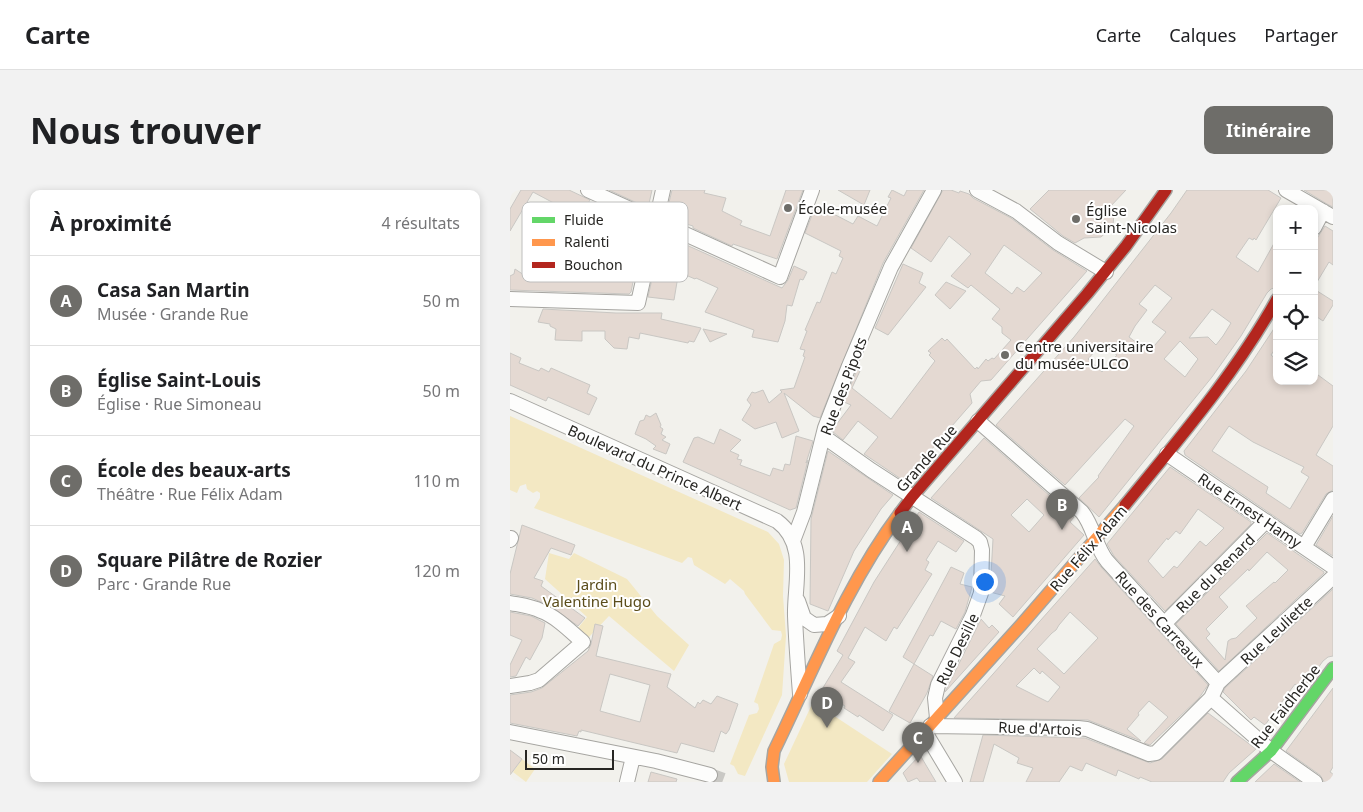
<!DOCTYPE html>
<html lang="fr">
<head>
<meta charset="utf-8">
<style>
  body { margin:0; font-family:"Noto Sans",sans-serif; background:#f2f2f2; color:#202124 }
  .controls { position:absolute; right:15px; top:15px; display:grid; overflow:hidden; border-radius:10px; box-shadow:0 2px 8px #0003 }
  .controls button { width:45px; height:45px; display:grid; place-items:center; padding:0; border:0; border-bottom:1px solid #e0e0e0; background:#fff; color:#202124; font:25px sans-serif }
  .scale { position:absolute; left:15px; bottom:12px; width:89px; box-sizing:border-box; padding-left:5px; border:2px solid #272623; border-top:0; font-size:14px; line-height:18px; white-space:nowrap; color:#272623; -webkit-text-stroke:4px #fff; paint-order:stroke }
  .you { position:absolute; left:474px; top:391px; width:18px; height:18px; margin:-12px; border:4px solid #fff; border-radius:50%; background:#1a73e8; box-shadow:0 0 0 8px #1a73e833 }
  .badge { display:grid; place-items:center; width:32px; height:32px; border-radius:50%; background:#6e6d69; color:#fff; font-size:16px; font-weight:700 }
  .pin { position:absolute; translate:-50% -41px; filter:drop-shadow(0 1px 2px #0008) }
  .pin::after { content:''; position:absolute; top:26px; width:18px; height:15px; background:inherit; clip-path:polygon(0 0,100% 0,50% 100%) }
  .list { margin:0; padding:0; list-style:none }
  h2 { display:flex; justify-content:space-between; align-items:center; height:65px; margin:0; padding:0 20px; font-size:21px }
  h2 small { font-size:16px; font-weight:400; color:#757577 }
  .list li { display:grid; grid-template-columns:32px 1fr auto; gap:15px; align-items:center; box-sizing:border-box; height:90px; padding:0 20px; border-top:1px solid #e0e0e0 }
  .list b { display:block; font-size:19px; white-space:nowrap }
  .list p { margin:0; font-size:16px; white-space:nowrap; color:#757577 }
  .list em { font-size:16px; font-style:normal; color:#757577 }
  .icon { flex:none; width:28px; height:28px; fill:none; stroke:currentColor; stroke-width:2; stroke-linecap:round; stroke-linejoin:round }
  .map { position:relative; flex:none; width:823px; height:592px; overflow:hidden; border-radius:10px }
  header { display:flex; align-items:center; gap:30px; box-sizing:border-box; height:70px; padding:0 25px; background:#fff; border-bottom:1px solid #e0e0e0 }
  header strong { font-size:24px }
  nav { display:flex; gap:28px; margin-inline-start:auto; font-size:18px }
  .intro { display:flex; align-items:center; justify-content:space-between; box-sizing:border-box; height:120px; padding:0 30px }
  h1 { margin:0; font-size:35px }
  .button { padding:12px 22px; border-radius:10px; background:#6e6d69; color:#fff; font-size:18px; font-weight:700 }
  main { display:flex; gap:30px; padding:0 30px }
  aside { flex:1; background:#fff; border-radius:10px; box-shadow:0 2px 8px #0003 }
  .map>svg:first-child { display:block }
</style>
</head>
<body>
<header>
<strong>Carte</strong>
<nav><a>Carte</a><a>Calques</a><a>Partager</a></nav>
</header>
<div class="intro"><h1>Nous trouver</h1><a class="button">Itinéraire</a></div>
<main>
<aside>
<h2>À proximité<small>4 résultats</small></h2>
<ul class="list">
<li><span class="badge">A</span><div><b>Casa San Martin</b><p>Musée · Grande Rue</p></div><em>50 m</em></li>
<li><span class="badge">B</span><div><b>Église Saint-Louis</b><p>Église · Rue Simoneau</p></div><em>50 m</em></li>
<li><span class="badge">C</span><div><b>École des beaux-arts</b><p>Théâtre · Rue Félix Adam</p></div><em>110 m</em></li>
<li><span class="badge">D</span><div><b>Square Pilâtre de Rozier</b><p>Parc · Grande Rue</p></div><em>120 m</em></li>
</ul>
</aside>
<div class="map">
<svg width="823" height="592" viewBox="0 0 823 592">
  <rect width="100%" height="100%" fill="#f2f1ec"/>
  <path fill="#f3e8c3" d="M0,226L258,342L269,354L274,370L273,406L276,446L272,505L235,586L228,584L224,576L220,574L239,525L247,523L249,519L248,514L244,512L264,454L271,450L272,445L271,441L262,440L235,404L234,401L220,389L215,394L184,375L182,368L178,367L172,373L24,318L30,308V303L27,301L23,303L17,299L16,294L10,296L7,303L0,300Z
    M39,363L59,369L64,363L117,389L147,426L179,455L164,481L99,426L79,447L68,438L77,427L35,389Z
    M303,512L382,564L357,592H279L274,574Z
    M12,569L25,579L16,592L3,582Z"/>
  <path fill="#e4d9d2" stroke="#c9c7c3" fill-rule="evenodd" d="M11,0H59L80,10L70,27L23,2L0,41V19Z
    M99,0H142L138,18Z
    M162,0H195L194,3L216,8L212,21L232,31L230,35L260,46L276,0H293L267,69L223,54L222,56L183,38V36L173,33L175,24L157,21Z
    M328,0H360L354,15Z
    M382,0L394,6L397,0H414L373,73L310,228L303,226L274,203L289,241L272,248L266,232L245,239L232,230L241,215L237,210L242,202L245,203L253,200L259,213L272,202L270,200L284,198L295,167L293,166L295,160L290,159L297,141L295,140L307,112L310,113L322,82L326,84L333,68L329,66L331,61L295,43L306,15L343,34L348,26L367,36L381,8L378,7Z
    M433,0H441L449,3L450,1L459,4L463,8L501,28L543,60L577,81L481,190L471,191L460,204L462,213L394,291L354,264L368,247L348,231L333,250L323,242L326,235L341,215L334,212L347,180L350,181L342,198L381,229L425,171L419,165L421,163L418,161L432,148L435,151L437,149L465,179L467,177L468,179L476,169L478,171L482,168L484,169L501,150L492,143V137L482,129L490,119L461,95L458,98L441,86L461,64L439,46L421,72L401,58ZM494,55L532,83L514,102L507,97L502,104L475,83Z
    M539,0H616L599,18L604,23L603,36L591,47L574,48L565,53L553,46L520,19Z
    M677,0H758L771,8L746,50L744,48L743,50L739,48L726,67L748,82L767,48V97L761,99L757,103L731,146L702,187L589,327L569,308L589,287L588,286L624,236L615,229L555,295L486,235L564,147L661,23ZM645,95L662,108L642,132L656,142L639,162L619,147L625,136L637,120L629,114ZM702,119L721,133L713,146L706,155L698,147L679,148ZM670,151L688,169L675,187L654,169ZM591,154L607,165L592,182L578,169Z
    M794,0H823V17L817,14Z
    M96,18L134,36L121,102L119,104L0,100V86L4,84L5,79L14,85V76L54,79L66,56L59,52L69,31L84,40Z
    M815,36L823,41V75L819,72L804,97V53Z
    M152,44L272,98L278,90L284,76L297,82L293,90L290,89L282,116L277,115L275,131L268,152L242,147L244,140L195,122L208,98L186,88L185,89L171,83L167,92L164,110L138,107Z
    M393,74L413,83L409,93L416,97L378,145L365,138Z
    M436,92L456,101L440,119L425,105Z
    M804,99L823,111V115L813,131L804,125Z
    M33,119L106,123H152L151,129L191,138L184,152L179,151L178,153L130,143L129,149L119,147L117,159L104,158L95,149V141H72V151L45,150L46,139L40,136V134L28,132Z
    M767,134V156L761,165L767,170V191H804V182L823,196V236L806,265L823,276V300L816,304L792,343L790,344L675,265L674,261L736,181ZM719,236L743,252L794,277L791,282L799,287L780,319L756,303L758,297L702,261Z
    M193,139L217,144L200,152Z
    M0,163L11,168L9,173L29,181L31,178L39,182L41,178L80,195L77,203L87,208L79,225L38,207L36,211L0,195Z
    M146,223L151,235L150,237L153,239L151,244L156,247L152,250L160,254L156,264L143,259L146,256L136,249L125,244L130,231L134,230L136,225L140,227Z
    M210,239L231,250L220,261L229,265L227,269L232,270L230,275L260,286L263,278L273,281L275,274L280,275L286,246L303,251L296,273L298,270L286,318L280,320L173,272L184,248L188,247L204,254Z
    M474,248L564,327L560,332L574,345L503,427L489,414L495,406L480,402L483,349L421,308ZM517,309L534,325L519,342L501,325Z
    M318,261L383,305L371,319L344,361L318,421L300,414L301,329Z
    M660,277L741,332V334L655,421L604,366L597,354ZM688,319L714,338L696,356L690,351L667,378L664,376L653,388L638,371L657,348L658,350L666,341L670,344Z
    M409,322L454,351L446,362L428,351L416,370L419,372L415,380L422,384L387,439L384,437L376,451L355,437L338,468L345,472L331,492L383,525L373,541L349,525L348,527L334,518L335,516L311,501L333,465L327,461L364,392Z
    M823,326V366L806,355Z
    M12,335L65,355L61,365L41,358L24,388L33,391L31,396L75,428L68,436L40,416L22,408L0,404V384Z
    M757,343L814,382V383L709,481L666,434ZM757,362L778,380L765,393L764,392L736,416L747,428L726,448L721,449L718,451L715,470L696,448L700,444L696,439L718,417L709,407L738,379L739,381Z
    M585,369L591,377L698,495L689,508L640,555L634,553L658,527L639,511L628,523L629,525L617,539L631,551L578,530L444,528ZM560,422L588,448L554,484L527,459L542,443L546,440L549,435ZM524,478L530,484L532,481L550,497L538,512L506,496Z
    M441,377L454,383L450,394L462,397L455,422L446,439L431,431L423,446L420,445L404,474L393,467Z
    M823,399V466L818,467L813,471L792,500L785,494L755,535L744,527L741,530L713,502L715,498Z
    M0,422L21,426L35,433L32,448L20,470L16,467L6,486L0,487V475L12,450L0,445Z
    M471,429L479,438L482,435L489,442L435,502Z
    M85,434L93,436L86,466L161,484L157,497L185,518L188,512L190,514L193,510L201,514L207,506L228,514L219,540L216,544L211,541L204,562L171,553L167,563L71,540V542L69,541L67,546L0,533V505L21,502L32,498L78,461L81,454ZM100,484L140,495L130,532L90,521Z
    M404,474L423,486L417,503L400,533L379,521Z
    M823,498V577L820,582L823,584V592H814L810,585L776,561Z
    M698,523L746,559L719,583L713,592H642L630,587L629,589L608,580L606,586L576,573L572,581L560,576L549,592H516L523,578L507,573L509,568L484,554L473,592H460L473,545L575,548L640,573L652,569Z
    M0,560L12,569L0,585Z
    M410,565L426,592H410L407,588L398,592L393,583Z
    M764,574L790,592H745Z
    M141,582L167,589L166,592H138Z"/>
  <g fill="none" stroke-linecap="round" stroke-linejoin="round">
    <path stroke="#c9c8c4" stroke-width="14" stroke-dasharray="14 7" stroke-linecap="butt" d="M200,585L219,592"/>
    <g stroke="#a6a5a1" stroke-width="16">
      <path id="street" d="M78,0L270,87L302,0
        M467,0L506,21L548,53L596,82
        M776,0L823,27
        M804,38L813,21
        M0,109L128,113L153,0
        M0,211L267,331C298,354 284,394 285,426C286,452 288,478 290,504
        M468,231L572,322C584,337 585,356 597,371L708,493
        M313,246L361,280L466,348L470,352L472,360L471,403L463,425L428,495L425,508L427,528
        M657,264L823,377
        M0,350L1,348
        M283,351L294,322L315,238L339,176L381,77L424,0
        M794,357L823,309
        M288,411L294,428L304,435L317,434L329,426
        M0,413C10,415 21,416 31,421C47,427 60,441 73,452L29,490L20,493L0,496
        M654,434L756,331
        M701,508L761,561L805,592
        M420,536L568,538L577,539L639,564L646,563L701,508L708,493L823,387
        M0,542L146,571L200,585
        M415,542L445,592
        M117,592L123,567"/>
    </g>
    <g stroke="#a6a5a1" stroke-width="14">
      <path id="fast" d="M727,592L761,561L823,478"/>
    </g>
    <g stroke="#a6a5a1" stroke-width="14">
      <path id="slow" d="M264,592L262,577L264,561C303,481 336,395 390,323
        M369,592L511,435L615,315"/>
    </g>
    <g stroke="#a6a5a1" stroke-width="14">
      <path id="jam" d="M615,315C669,249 725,184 767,109
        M390,323L402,307L577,104L616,56L656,0"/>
    </g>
    <use href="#street" stroke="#fdfdfc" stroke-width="14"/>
    <use href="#fast" stroke="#63d668" stroke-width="11"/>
    <use href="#slow" stroke="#ff974d" stroke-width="11"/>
    <use href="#jam" stroke="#b3261e" stroke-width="11"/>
  </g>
  <g fill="#6e6d69" stroke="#fff" stroke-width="2">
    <circle cx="278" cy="18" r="5"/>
    <circle cx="566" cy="29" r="5"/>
    <circle cx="495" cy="165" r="5"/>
  </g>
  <g text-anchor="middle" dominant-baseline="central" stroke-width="4" stroke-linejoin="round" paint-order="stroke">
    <g font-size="15" fill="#272623" stroke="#fff" text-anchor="start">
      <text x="288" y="18">École-musée</text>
      <text x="576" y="20">Église<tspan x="576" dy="17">Saint-Nicolas</tspan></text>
      <text x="505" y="156">Centre universitaire<tspan x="505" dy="17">du musée-ULCO</tspan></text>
    </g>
    <g font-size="15" fill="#272623" stroke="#fff">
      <text transform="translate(333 196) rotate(-69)">Rue des Pipots</text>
      <text transform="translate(416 268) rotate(-49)">Grande Rue</text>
      <text transform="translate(145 277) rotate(24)">Boulevard du Prince Albert</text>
      <text transform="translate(740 320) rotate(34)">Rue Ernest Hamy</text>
      <text transform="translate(578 358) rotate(-49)">Rue Félix Adam</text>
      <text transform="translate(705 383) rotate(-45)">Rue du Renard</text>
      <text transform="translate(650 429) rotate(48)">Rue des Carreaux</text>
      <text transform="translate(766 440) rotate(-43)">Rue Leuliette</text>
      <text transform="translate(447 459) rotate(-64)">Rue Desille</text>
      <text transform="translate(775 516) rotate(-52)">Rue Faidherbe</text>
      <text transform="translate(530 538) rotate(2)">Rue d'Artois</text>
    </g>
    <g font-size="15" fill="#5b4d1b" stroke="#fff">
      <text x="87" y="394">Jardin<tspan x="87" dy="17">Valentine Hugo</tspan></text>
    </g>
  </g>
  <rect x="12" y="12" width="166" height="80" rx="8" fill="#fff" stroke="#bebebd" stroke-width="1"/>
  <rect x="22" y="27" width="23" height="6" fill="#63d668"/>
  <rect x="22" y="49" width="23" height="7" fill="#ff974d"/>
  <rect x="22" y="72" width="23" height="6" fill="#b3261e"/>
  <g font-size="14" fill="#272623">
    <text x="54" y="35">Fluide</text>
    <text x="54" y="57">Ralenti</text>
    <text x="54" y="80">Bouchon</text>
  </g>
</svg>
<div class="controls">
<button>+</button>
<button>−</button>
<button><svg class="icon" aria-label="locate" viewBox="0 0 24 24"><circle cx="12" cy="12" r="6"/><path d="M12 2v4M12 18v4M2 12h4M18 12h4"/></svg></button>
<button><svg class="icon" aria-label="layers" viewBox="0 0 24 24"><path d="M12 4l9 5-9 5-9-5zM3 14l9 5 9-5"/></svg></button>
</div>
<div class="scale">50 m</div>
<div class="you"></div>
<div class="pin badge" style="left:397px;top:362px">A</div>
<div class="pin badge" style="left:552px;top:340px">B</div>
<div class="pin badge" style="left:408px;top:573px">C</div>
<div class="pin badge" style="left:317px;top:538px">D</div>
</div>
</main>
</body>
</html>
